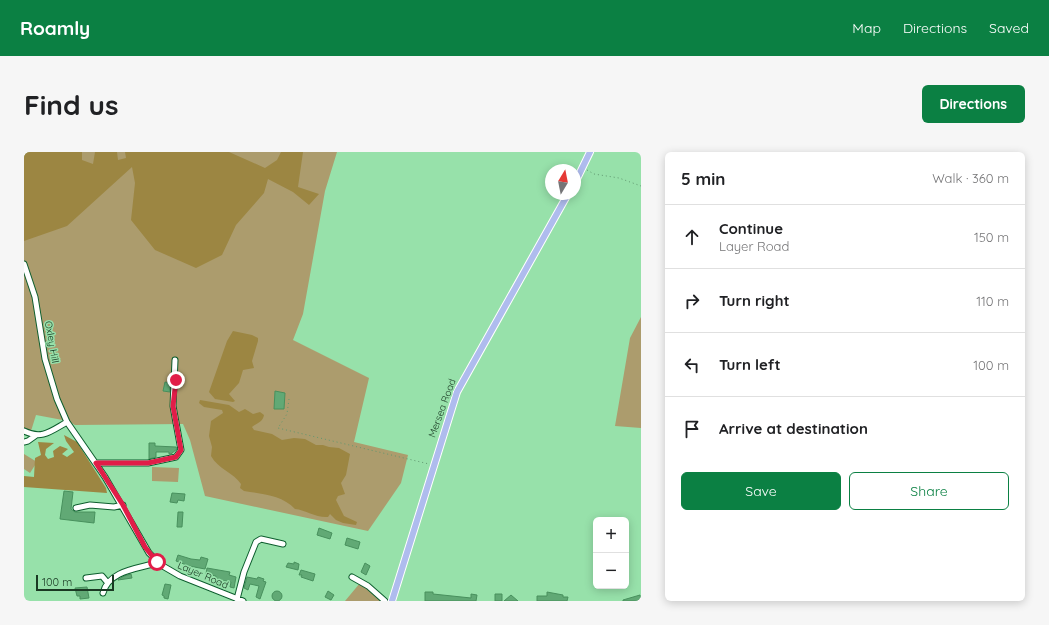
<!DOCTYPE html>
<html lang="en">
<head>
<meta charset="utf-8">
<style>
  body { margin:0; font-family:Quicksand,sans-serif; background:#f6f6f6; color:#202124 }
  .controls { position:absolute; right:12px; bottom:12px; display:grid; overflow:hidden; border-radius:6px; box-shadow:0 2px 10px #0003 }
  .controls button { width:36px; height:36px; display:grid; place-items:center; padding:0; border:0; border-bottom:1px solid #e0e0e0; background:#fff; color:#202124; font:20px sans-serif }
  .compass { position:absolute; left:521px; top:12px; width:36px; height:36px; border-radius:50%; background:#fff; box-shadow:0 2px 10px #0003; rotate:10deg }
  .scale { position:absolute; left:12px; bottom:10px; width:78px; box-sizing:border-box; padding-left:4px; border:2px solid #1a3923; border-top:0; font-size:11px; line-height:14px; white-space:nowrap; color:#1a3923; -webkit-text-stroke:3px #97e1aa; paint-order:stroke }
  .stop { position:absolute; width:12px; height:12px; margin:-9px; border:3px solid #e11d48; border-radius:50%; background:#fff }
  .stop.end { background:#e11d48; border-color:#fff; box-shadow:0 1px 4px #0008 }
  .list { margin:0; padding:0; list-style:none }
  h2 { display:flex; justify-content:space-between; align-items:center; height:52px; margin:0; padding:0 16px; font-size:17px }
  h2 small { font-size:13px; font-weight:400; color:#757577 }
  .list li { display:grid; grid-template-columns:26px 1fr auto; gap:12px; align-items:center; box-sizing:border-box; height:64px; padding:0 16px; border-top:1px solid #e0e0e0 }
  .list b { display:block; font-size:15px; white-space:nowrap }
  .list p { margin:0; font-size:13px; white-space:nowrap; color:#757577 }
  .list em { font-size:13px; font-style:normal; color:#757577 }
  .actions { display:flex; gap:8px; padding:12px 16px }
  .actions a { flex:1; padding:9px 0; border:1px solid #0b8043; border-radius:6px; text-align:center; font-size:14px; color:#0b8043 }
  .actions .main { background:#0b8043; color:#fff }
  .icon { flex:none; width:22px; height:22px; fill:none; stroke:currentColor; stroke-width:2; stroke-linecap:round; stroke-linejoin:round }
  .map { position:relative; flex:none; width:617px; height:449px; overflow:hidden; border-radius:6px }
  header { display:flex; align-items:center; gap:24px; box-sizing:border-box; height:56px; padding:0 20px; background:#0b8043; color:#fff }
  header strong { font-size:19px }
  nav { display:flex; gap:22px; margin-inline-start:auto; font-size:14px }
  .intro { display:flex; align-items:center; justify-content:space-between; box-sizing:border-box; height:96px; padding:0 24px }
  h1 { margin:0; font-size:28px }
  .button { padding:10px 18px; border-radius:6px; background:#0b8043; color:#fff; font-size:14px; font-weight:700 }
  main { display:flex; gap:24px; padding:0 24px }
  aside { flex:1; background:#fff; border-radius:6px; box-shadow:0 2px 10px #0003 }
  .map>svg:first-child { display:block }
</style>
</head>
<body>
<header>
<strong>Roamly</strong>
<nav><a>Map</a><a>Directions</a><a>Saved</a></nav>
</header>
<div class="intro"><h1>Find us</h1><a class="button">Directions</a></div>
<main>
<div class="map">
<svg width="617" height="449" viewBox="0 0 617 449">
  <rect width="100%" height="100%" fill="#97e1aa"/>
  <path fill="#ac9c6d" d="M0,0H313L301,39L279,162L269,188L345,226L330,290L384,303L377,331L344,379L181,344L166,288L159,272L51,273L44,269L12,263L7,279L0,277Z
    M617,165V276L591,274L606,186Z
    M0,302L13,310L6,321L0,317Z
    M128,315L155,316L154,330L128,329Z
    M336,431L356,447V449H321Z"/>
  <path fill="#9c8642" d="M0,0H58V8L69,12L71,0H93L94,8L102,6L101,0H205L241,16L253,8L257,0H279L274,35L295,42L285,53L269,40L244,27L240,41L212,73L198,103L172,116L131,98L107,68L111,31L108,15L43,74L0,89Z
    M209,179L228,183L234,186V189L228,209L230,216L219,218L215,231L205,242L211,249L209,250L191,247L185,240L203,189Z
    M176,248L205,253L215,260L221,257L229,262L236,260L240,263C239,270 233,271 228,275L230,278L248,282L258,288L270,286L281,287L292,293H299L305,295L315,296L326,302L322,323L317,331L321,342L314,344L312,348L320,364L333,370L332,373L319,371L312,368L306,362L304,365C292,366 282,358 271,357C258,343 238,342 220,339L216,336L217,332C210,321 194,317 187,304L188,295L185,284L187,269L199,261L198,258L180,255L175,251Z
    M40,283L53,290L82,336L83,341L0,335V324L10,325L11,306L17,303L14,290L30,291L22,297L21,303L24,307L30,305L29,299L36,294L44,297L38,302L43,305L50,300L42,289Z"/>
  <path fill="#61a975" stroke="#48905d" d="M141,230L146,231V240L139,239Z
    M251,239L261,241L260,257H250Z
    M125,291H131V294L152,295L153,297L147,302H145V300H132V305L125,307Z
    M40,339L49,340L47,357L51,360H71L70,371L36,367Z
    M148,341L161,342L160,349L154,348L153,351L146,350Z
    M154,360H159L158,375H153Z
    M295,376L308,381L306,387L293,383Z
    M323,386L336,390L334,397L321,393Z
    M154,403L167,407L176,408L177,405L184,407L181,417L165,414L152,409Z
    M270,410L275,412L274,418L262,415L264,411L270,412Z
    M341,411L346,414L342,423L337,420Z
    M183,416L206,420L205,423L212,425L210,436L206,435L207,430L196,428V431L191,430L192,424L182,422Z
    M277,418L291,422L289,429L277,425L278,423H275Z
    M107,422L108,426L94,428L100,424Z
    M223,425L233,427L234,425L240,427L239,429L242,430L236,447L232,445L235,434L226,432L224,438L220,436Z
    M141,432L147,433L144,447L140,446V444L138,443Z
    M63,435L65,446L56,447V444H53L51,436Z
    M304,439L310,443L307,448L301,445Z
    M248 444a5 5 0 1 1 10 0a5 5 0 1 1-10 0Z
    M401,440H409V442L447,446V442L453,443L452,449H401Z
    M523,440L539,443V445H544L543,449H513V444H523Z
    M471,442H478V449H471Z
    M487,443L494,449H480Z
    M616,443L617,449H599V448Z"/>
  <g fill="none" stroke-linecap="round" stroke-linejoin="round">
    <g stroke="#0d5e2e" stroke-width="7">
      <path id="minor" d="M0,112L11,145L21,207L33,247L43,270L81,325L125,401L137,413L156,424L219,449
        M0,279C18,288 27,279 43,270
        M0,290L4,289L11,284
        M72,311H124L152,305L157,298L149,254L151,208
        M52,356L66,353L90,355L99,353
        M328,425L344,434L361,449
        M62,426L78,424L83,430
        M79,441C84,420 110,417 129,412L133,409
        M213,447L220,420L232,390L237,387L259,392"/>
    </g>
    <g stroke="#fff" stroke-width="8">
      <path id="major" d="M551,31L566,0
        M368,449L433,240L544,42"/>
    </g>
    <path stroke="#60976f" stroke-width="1" stroke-dasharray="1 3" stroke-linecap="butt" d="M563,18L570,22L595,26L617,34
      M265,247L263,262L254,276L405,312"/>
    <use href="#minor" stroke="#fff" stroke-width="5"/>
    <use href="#major" stroke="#afbcee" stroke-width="6"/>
  </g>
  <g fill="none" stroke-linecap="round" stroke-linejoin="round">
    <path stroke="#e11d48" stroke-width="5" d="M133,410L121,395L99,353L72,311H124L152,305L157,298L149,254L152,228"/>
  </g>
  <g text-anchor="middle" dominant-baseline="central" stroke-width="3" stroke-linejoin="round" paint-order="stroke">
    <g font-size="10" fill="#1a3923" stroke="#97e1aa">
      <text transform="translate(28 190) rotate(80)">Oxley Hill</text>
      <text transform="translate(418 256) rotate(-70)">Mersea Road</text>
      <text transform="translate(179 423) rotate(23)">Layer Road</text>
    </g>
  </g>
</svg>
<div class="controls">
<button>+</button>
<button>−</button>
</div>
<svg class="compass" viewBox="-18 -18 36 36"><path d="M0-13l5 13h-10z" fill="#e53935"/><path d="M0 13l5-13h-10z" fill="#757577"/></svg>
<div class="scale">100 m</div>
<div class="stop" style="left:133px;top:410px"></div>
<div class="stop end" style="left:152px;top:228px"></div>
</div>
<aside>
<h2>5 min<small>Walk · 360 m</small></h2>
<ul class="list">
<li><svg class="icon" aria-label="ahead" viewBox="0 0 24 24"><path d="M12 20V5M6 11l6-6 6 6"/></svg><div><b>Continue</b><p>Layer Road</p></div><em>150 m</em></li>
<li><svg class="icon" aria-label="right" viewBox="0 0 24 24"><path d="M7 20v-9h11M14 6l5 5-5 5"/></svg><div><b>Turn right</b></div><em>110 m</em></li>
<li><svg class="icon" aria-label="left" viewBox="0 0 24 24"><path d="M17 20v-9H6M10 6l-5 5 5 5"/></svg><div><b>Turn left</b></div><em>100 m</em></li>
<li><svg class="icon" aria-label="arrive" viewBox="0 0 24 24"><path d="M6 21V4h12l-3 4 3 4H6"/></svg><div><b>Arrive at destination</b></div></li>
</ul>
<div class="actions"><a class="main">Save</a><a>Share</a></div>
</aside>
</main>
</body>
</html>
